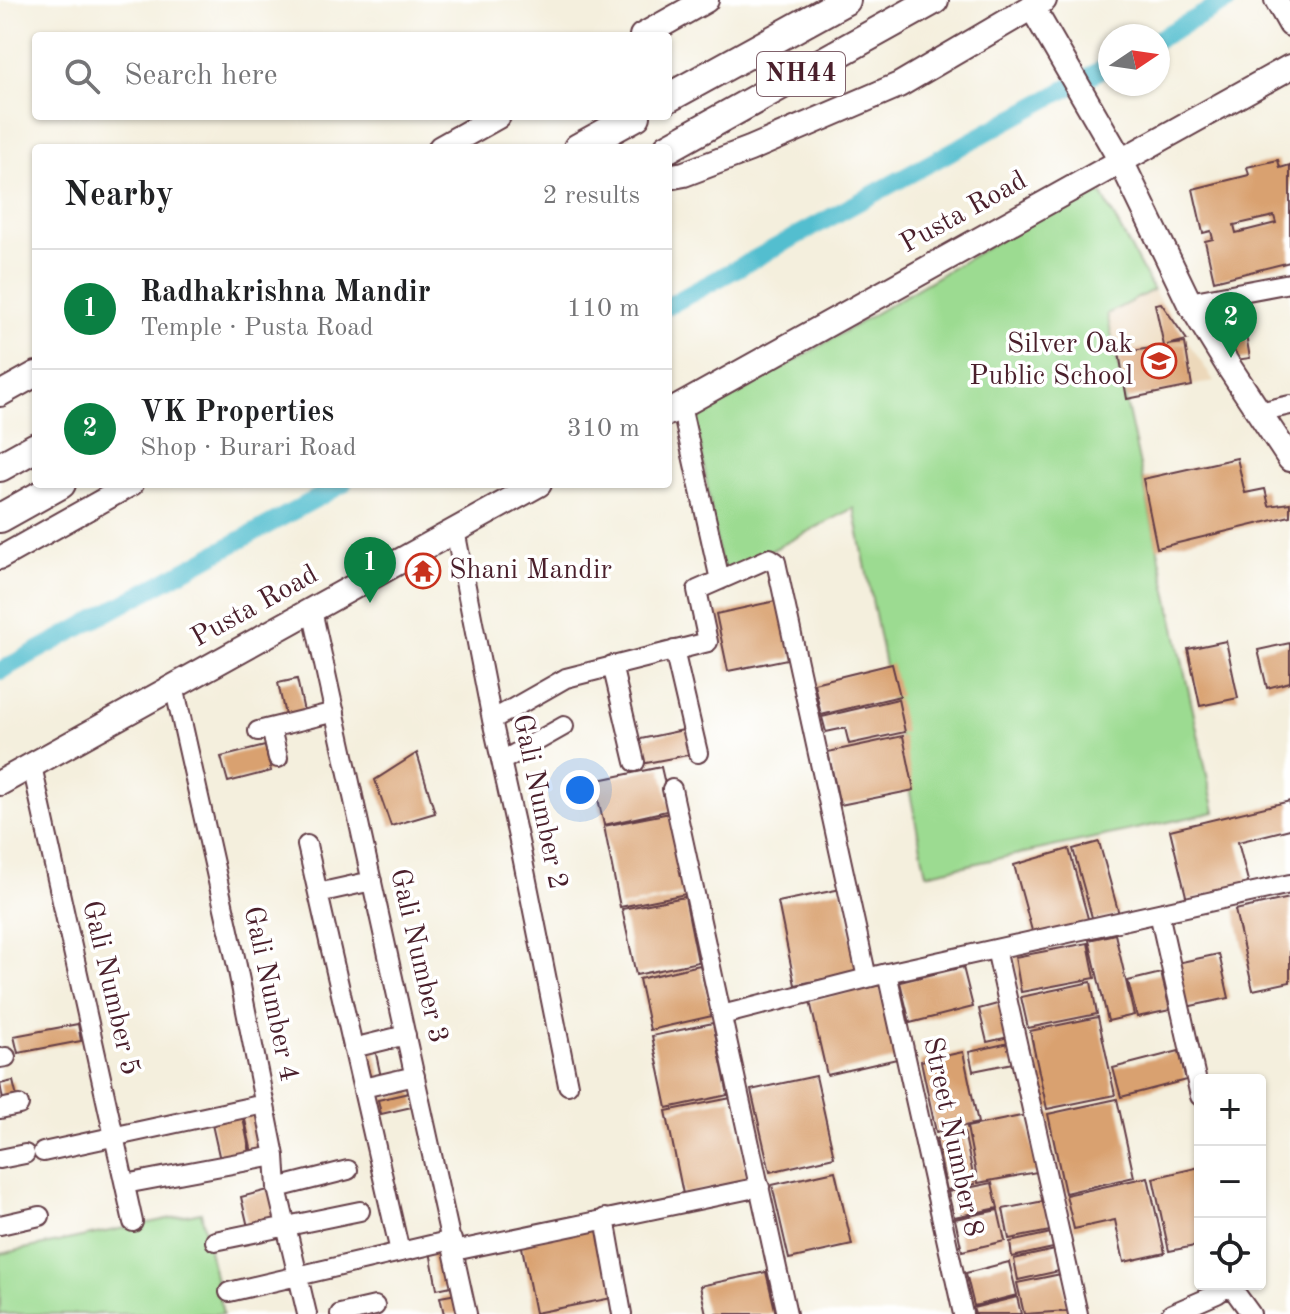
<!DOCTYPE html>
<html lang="en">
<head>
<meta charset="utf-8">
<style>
  body { margin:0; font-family:"Old Standard TT",serif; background:#f2f2f2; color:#202124 }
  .controls { position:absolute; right:24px; bottom:24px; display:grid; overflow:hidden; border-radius:8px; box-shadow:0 2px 6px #0004 }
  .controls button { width:72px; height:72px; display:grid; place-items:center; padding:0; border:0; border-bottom:2px solid #e0e0e0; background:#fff; color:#202124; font:40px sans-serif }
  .compass { position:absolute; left:1098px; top:24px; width:72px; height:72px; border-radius:50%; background:#fff; box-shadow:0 2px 6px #0004; rotate:77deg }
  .you { position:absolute; left:580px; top:790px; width:28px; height:28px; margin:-20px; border:6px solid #fff; border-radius:50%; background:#1a73e8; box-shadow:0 0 0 12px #1a73e833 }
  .badge { display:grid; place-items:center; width:52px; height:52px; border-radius:50%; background:#0b8043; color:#fff; font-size:26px; font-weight:700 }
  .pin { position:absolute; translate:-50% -66px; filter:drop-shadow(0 2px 4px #0008) }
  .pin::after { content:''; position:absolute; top:42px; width:28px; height:24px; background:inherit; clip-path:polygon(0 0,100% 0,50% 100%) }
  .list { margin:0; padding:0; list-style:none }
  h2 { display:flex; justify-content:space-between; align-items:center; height:104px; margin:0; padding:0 32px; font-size:34px }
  h2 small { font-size:26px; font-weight:400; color:#757577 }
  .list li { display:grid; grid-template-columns:52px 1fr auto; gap:24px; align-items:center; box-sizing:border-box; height:120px; padding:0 32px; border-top:2px solid #e0e0e0 }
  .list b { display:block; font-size:30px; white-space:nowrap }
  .list p { margin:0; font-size:26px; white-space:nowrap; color:#757577 }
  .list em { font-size:26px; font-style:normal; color:#757577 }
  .icon { flex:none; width:44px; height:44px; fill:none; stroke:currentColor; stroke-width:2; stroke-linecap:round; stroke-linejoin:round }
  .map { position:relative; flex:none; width:1290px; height:1314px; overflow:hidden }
  .search { position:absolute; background:#fff; box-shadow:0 2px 6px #0004; left:32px; top:32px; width:640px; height:88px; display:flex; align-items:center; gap:20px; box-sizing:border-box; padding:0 28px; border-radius:8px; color:#757577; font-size:30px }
  .panel { position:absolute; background:#fff; box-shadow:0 2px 6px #0004; left:32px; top:144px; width:640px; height:344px; border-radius:8px }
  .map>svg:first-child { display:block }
</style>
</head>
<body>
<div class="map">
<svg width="1290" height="1314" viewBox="0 0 1290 1314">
  <rect width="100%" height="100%" fill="#fff"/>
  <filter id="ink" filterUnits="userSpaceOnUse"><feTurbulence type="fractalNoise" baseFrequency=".0125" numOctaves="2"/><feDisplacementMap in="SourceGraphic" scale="16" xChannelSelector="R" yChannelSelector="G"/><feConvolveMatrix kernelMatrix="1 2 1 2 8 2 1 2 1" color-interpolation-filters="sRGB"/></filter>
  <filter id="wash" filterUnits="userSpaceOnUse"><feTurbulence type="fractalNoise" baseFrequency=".006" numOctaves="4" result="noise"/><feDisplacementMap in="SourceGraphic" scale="32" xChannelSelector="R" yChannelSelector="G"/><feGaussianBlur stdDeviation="1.8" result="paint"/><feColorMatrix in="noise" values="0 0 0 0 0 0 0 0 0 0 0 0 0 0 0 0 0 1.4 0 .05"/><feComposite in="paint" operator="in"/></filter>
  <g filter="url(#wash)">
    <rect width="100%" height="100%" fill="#f4efdd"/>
    <path fill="#ecd8ba" d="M1153,290L1214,381L1125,401L1107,314Z"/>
    <path fill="#9cdb91" stroke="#737d5e" stroke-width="2" d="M1096,183L1153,290L1107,314L1215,812L926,874L854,508L722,576L696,419Z
      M201,1212L223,1314H0V1254Z"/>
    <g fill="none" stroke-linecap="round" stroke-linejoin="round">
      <path stroke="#53becf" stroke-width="18" d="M1158,39L1229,0
        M668,306L1110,65
        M0,671L343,484"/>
    </g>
    <g id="blocks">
      <path fill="#d9a16f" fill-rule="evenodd" d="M1278,160L1280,168L1290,165V262L1214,281L1205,241L1213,239L1211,231L1203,233L1193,189L1249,175L1247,167ZM1274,216L1276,223L1236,233L1234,225Z
        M1161,303L1187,340L1167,345L1185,343L1192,386L1127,399L1119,353L1164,346L1155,304Z
        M1245,330L1250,358L1229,361L1217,335Z
        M1237,458L1245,493L1265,489L1269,506L1290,503V516L1157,548L1143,479Z
        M780,600L792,658L728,671L716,614Z
        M1226,641L1238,698L1200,706L1188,649Z
        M1290,643V682L1267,688L1258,650Z
        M892,664L900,696L821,715L814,683Z
        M297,679L305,716L286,720L278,683Z
        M898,699L905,732L849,744L845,728L826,732L822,717Z
        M688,729L693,754L641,764L636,740Z
        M903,736L914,790L840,805L828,752Z
        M265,746L271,771L228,782L221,757Z
        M417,753L435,813L391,826L375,780Z
        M661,767L671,810L604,825L594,781Z
        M1290,801V829L1238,842L1249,885L1187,900L1170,830Z
        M670,813L686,894L620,907L604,826Z
        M1099,842L1119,914L1093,921L1073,849Z
        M1069,849L1089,922L1034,938L1014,865Z
        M841,889L858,972L795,985L778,902Z
        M685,897L698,962L636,975L622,909Z
        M1290,898V982L1253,990L1235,910Z
        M1115,934L1134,1015L1108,1021L1089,940Z
        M1088,943L1095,978L1021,992L1015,957Z
        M1219,954L1229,998L1186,1007L1177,963Z
        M700,965L712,1016L650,1030L639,979Z
        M963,967L973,1007L910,1023L900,982Z
        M1161,973L1170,1010L1137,1017L1128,981Z
        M1091,982L1097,1014L1028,1028L1021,997Z
        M880,985L897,1059L827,1075L810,1001Z
        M1001,1003L1009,1037L987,1042L979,1009Z
        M1098,1017L1115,1095L1047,1109L1030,1031Z
        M713,1023L728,1095L667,1108L652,1036Z
        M78,1024L81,1041L18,1053L14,1036Z
        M1009,1043L1013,1063L973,1071L969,1052Z
        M375,1049L382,1082L372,1084L364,1052Z
        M1179,1051L1186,1080L1121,1097L1113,1068Z
        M963,1052L978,1123L936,1132L921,1061Z
        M816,1076L834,1157L770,1172L751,1090Z
        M13,1081L18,1102L4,1105L0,1084Z
        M413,1092L416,1106L381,1114L378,1100Z
        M731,1098L748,1181L683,1194L666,1111Z
        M1117,1099L1134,1177L1065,1193L1048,1114Z
        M262,1106L271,1149L252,1153L243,1110Z
        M242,1113L250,1153L220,1160L211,1120Z
        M1026,1115L1037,1172L978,1183L967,1127Z
        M964,1132L975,1184L947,1190L936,1139Z
        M1200,1167V1245L1169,1251L1153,1178Z
        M835,1171L852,1245L789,1259L772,1185Z
        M1148,1177L1165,1253L1124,1262L1115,1220L1074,1229L1066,1195Z
        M992,1183L998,1208L954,1217L948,1192Z
        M272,1189L280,1220L248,1227L241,1197Z
        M1044,1201L1050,1231L1009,1239L1003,1209Z
        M998,1210L1005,1241L962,1251L955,1219Z
        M602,1225L617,1297L535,1313L521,1242Z
        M1051,1233L1053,1248L1012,1257L1010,1242Z
        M447,1242L456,1285L437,1289L429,1246Z
        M1055,1250L1059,1271L1018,1280L1014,1259Z
        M1009,1262L1017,1295L974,1306L966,1273Z
        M766,1272L776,1314H706L700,1286Z
        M1061,1274L1068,1311L1024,1314L1017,1283Z
        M457,1294L462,1314H444L440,1297Z
        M1017,1297L1021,1314H975L973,1308Z"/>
    </g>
  </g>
  <g filter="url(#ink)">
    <use href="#blocks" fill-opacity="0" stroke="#643e46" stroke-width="2"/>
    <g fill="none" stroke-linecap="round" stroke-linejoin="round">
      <g stroke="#643e46" stroke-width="22">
        <path id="minor" d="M1189,302L1290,283
          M681,406L720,580
          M1259,412L1290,405
          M455,530L492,720L520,846L568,1085
          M312,610L467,1314
          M674,650L698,753
          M612,665L635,762
          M174,686L237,966L275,1156L277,1188L307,1314
          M492,720L566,678L708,642L697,590L770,558L776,562L867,978
          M271,728L278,758
          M258,731L335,712
          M502,761L564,726
          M32,766L133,1222
          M672,789L787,1314
          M307,845L400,1252
          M318,893L372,881
          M1159,913L1200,1096
          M996,949L1078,1314
          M887,973L963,1314
          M722,1015L887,973L1290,884
          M353,1048L406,1035
          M0,1058L6,1057
          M363,1088L415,1076
          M0,1109L19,1105
          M43,1152L264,1104
          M0,1159L25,1154
          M125,1184L275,1156
          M277,1188L348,1170
          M605,1218L622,1314
          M0,1225L40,1216
          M215,1241L360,1211
          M454,1251L760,1187
          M1230,1285L1251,1314
          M229,1292L452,1240
          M340,1314L375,1306
          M1171,1314L1217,1294L1231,1284"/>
      </g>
      <g stroke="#643e46" stroke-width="26">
        <path id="tertiary" d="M1276,0L1290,25
          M0,558L132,484"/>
      </g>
      <g stroke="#643e46" stroke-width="28">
        <path id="secondary" d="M1032,7L1120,159L1189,302L1229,367L1290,459
          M642,36L706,0
          M441,148L498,116
          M668,177L684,174L750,149L899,85L1044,0
          M0,394L36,374
          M668,413L1290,67
          M0,783L539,484"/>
      </g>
      <g stroke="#643e46" stroke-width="32">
        <path id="trunk" d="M668,98L846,0
          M578,148L636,116
          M668,148L934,0
          M0,467L36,447
          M0,518L61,484"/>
      </g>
      <use href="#minor" stroke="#fff" stroke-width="18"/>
      <use href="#tertiary" stroke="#fff" stroke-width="22"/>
      <use href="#secondary" stroke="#fff" stroke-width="24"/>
      <use href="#trunk" stroke="#fff" stroke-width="28"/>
    </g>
  </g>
  <defs>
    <g id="school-ring" transform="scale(1.8)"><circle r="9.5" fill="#fff" stroke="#c8321e" stroke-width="1.5"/><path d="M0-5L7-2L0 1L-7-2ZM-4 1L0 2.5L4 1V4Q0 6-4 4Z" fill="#c8321e"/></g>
    <g id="temple-ring" transform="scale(1.8)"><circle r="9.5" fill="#fff" stroke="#c8321e" stroke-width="1.5"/><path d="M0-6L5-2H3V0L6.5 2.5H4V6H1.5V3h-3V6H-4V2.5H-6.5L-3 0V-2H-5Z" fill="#c8321e"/></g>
  </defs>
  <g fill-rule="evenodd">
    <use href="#school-ring" x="1159" y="361"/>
    <use href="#temple-ring" x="423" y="571"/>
  </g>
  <g text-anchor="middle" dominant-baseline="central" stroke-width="7" stroke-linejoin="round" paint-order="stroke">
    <rect fill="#fff" stroke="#80626b" stroke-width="2" x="757" y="52" width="88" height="44" rx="6"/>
    <g font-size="26" font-weight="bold" fill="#4a1f2b">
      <text x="801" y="74">NH44</text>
    </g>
    <g font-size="28" fill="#4a1f2b" stroke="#fff">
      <text transform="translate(964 213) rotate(-29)">Pusta Road</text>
      <text transform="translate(255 607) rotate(-29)">Pusta Road</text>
      <text transform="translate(539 802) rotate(78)">Gali Number 2</text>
      <text transform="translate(418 956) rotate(77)">Gali Number 3</text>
      <text transform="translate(110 988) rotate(77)">Gali Number 5</text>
      <text transform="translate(270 994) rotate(78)">Gali Number 4</text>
      <text transform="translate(952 1137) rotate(78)">Street Number 8</text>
    </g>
    <g font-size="28" fill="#4a1f2b" stroke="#fff" text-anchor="end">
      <text x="1133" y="345">Silver Oak<tspan x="1133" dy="32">Public School</tspan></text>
      <text x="449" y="571" text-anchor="start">Shani Mandir</text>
    </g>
  </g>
</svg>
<div class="controls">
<button>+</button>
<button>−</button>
<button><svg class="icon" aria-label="locate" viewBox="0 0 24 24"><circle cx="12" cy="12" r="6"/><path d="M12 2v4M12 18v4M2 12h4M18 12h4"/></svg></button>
</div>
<svg class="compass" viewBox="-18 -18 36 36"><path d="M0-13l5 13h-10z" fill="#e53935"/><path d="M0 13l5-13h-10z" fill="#757577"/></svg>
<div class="you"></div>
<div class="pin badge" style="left:370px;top:603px">1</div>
<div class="pin badge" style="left:1231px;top:358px">2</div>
<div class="search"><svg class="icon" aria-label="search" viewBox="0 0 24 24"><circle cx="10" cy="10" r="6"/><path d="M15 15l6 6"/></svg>Search here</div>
<section class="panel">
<h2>Nearby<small>2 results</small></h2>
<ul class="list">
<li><span class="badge">1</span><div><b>Radhakrishna Mandir</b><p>Temple · Pusta Road</p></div><em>110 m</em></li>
<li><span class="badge">2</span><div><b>VK Properties</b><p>Shop · Burari Road</p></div><em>310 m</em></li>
</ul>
</section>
</div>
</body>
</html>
